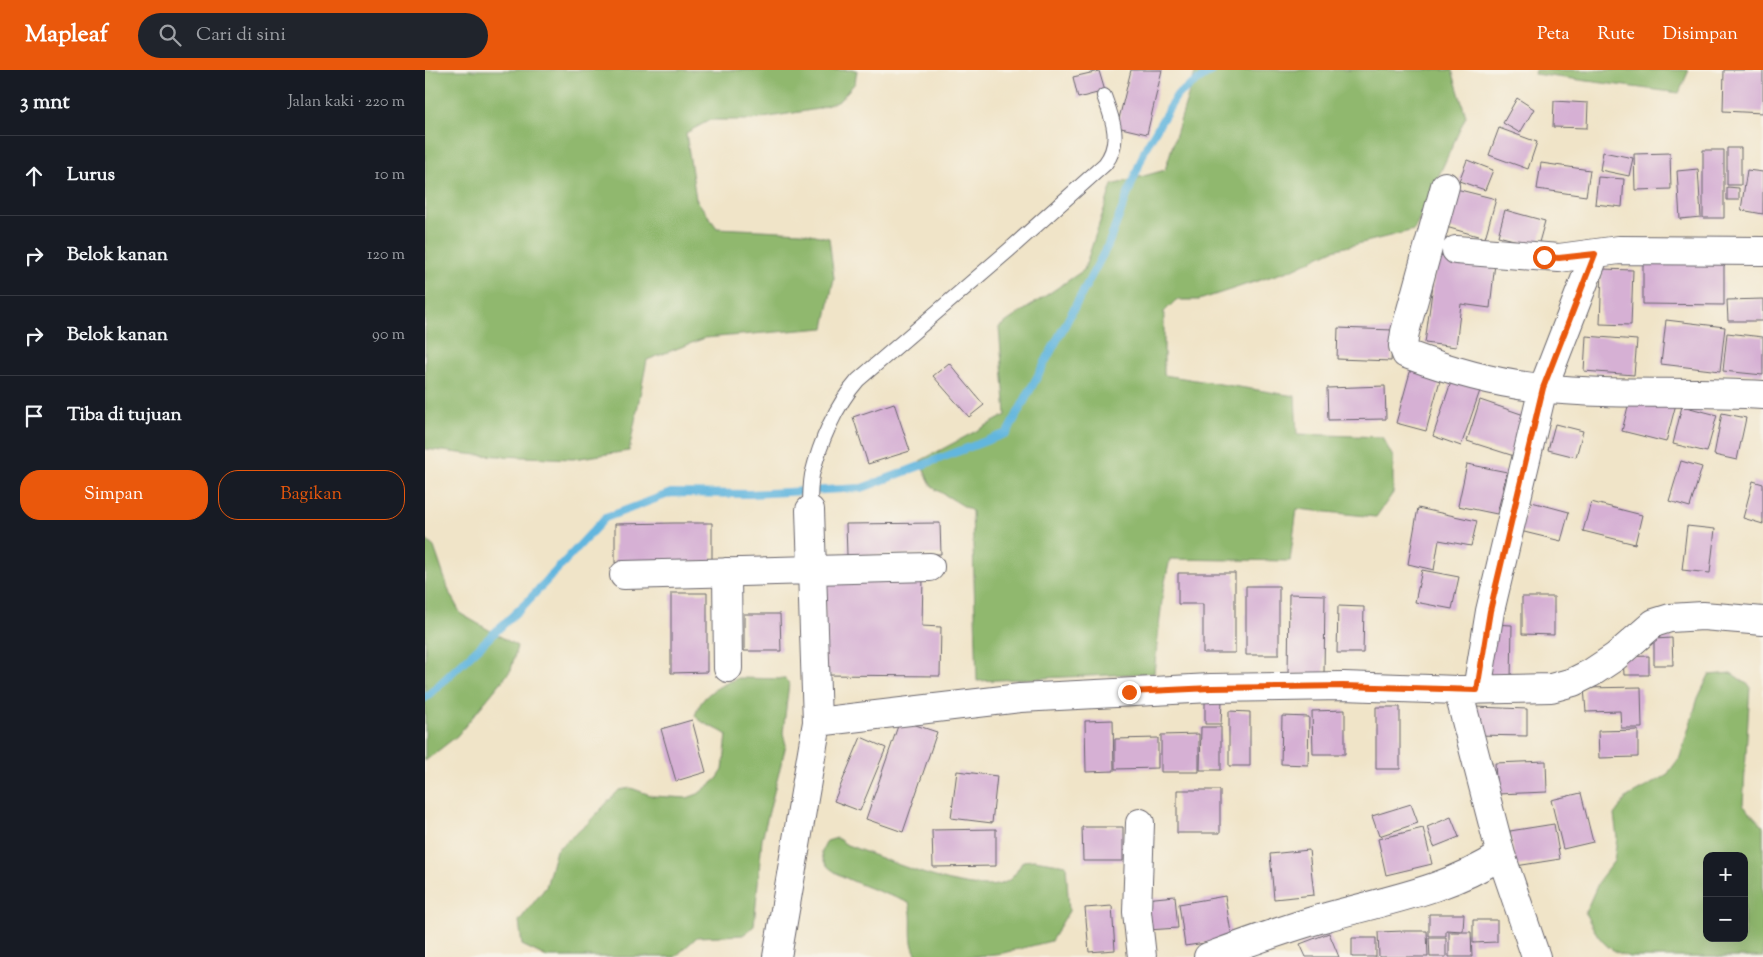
<!DOCTYPE html>
<html lang="id">
<head>
<meta charset="utf-8">
<style>
  body { margin:0; font-family:"Sorts Mill Goudy",serif; background:#20242c; color:#f1f3f6 }
  .controls { position:absolute; right:15px; bottom:15px; display:grid; overflow:hidden; border-radius:10px; box-shadow:0 5px 20px #0002 }
  .controls button { width:45px; height:45px; display:grid; place-items:center; padding:0; border:0; border-bottom:1px solid #363941; background:#171b24; color:#f1f3f6; font:25px sans-serif }
  .stop { position:absolute; width:15px; height:15px; margin:-11px; border:4px solid #ea580c; border-radius:50%; background:#fff }
  .stop.end { background:#ea580c; border-color:#fff; box-shadow:0 1px 5px #0008 }
  .list { margin:0; padding:0; list-style:none }
  h2 { display:flex; justify-content:space-between; align-items:center; height:65px; margin:0; padding:0 20px; font-size:21px }
  h2 small { font-size:16px; font-weight:400; color:#9ea1a6 }
  .list li { display:grid; grid-template-columns:32px 1fr auto; gap:15px; align-items:center; box-sizing:border-box; height:80px; padding:0 20px; border-top:1px solid #363941 }
  .list b { display:block; font-size:19px; white-space:nowrap }
  .list em { font-size:16px; font-style:normal; color:#9ea1a6 }
  .actions { display:flex; gap:10px; padding:15px 20px }
  .actions a { flex:1; padding:11px 0; border:1px solid #ea580c; border-radius:20px; text-align:center; font-size:18px; color:#ea580c }
  .actions .main { background:#ea580c; color:#fff }
  .icon { flex:none; width:28px; height:28px; fill:none; stroke:currentColor; stroke-width:2; stroke-linecap:round; stroke-linejoin:round }
  .map { position:relative; flex:none; width:1338px; height:887px; overflow:hidden }
  header { display:flex; align-items:center; gap:30px; box-sizing:border-box; height:70px; padding:0 25px; background:#ea580c; color:#fff }
  header strong { font-size:24px }
  nav { display:flex; gap:28px; margin-inline-start:auto; font-size:18px }
  .search { width:350px; height:45px; background:#20242c; display:flex; align-items:center; gap:12px; box-sizing:border-box; padding:0 18px; border-radius:28px; color:#9ea1a6; font-size:19px }
  main { display:flex }
  aside { flex:1; background:#171b24 }
  .map>svg:first-child { display:block }
</style>
</head>
<body>
<header>
<strong>Mapleaf</strong>
<div class="search"><svg class="icon" aria-label="search" viewBox="0 0 24 24"><circle cx="10" cy="10" r="6"/><path d="M15 15l6 6"/></svg>Cari di sini</div>
<nav><a>Peta</a><a>Rute</a><a>Disimpan</a></nav>
</header>
<main>
<aside>
<h2>3 mnt<small>Jalan kaki · 220 m</small></h2>
<ul class="list">
<li><svg class="icon" aria-label="ahead" viewBox="0 0 24 24"><path d="M12 20V5M6 11l6-6 6 6"/></svg><div><b>Lurus</b></div><em>10 m</em></li>
<li><svg class="icon" aria-label="right" viewBox="0 0 24 24"><path d="M7 20v-9h11M14 6l5 5-5 5"/></svg><div><b>Belok kanan</b></div><em>120 m</em></li>
<li><svg class="icon" aria-label="right" viewBox="0 0 24 24"><path d="M7 20v-9h11M14 6l5 5-5 5"/></svg><div><b>Belok kanan</b></div><em>90 m</em></li>
<li><svg class="icon" aria-label="arrive" viewBox="0 0 24 24"><path d="M6 21V4h12l-3 4 3 4H6"/></svg><div><b>Tiba di tujuan</b></div></li>
</ul>
<div class="actions"><a class="main">Simpan</a><a>Bagikan</a></div>
</aside>
<div class="map">
<svg width="1338" height="887" viewBox="0 0 1338 887">
  <rect width="100%" height="100%" fill="#f7f3e8"/>
  <filter id="ink" filterUnits="userSpaceOnUse"><feTurbulence type="fractalNoise" baseFrequency=".02" numOctaves="2"/><feDisplacementMap in="SourceGraphic" scale="10" xChannelSelector="R" yChannelSelector="G"/><feConvolveMatrix kernelMatrix="1 2 1 2 8 2 1 2 1" color-interpolation-filters="sRGB"/></filter>
  <filter id="wash" filterUnits="userSpaceOnUse"><feTurbulence type="fractalNoise" baseFrequency=".0096" numOctaves="4" result="noise"/><feDisplacementMap in="SourceGraphic" scale="20" xChannelSelector="R" yChannelSelector="G"/><feGaussianBlur stdDeviation="1.12" result="paint"/><feColorMatrix in="noise" values="0 0 0 0 0 0 0 0 0 0 0 0 0 0 0 0 0 1.4 0 .05"/><feComposite in="paint" operator="in"/></filter>
  <g filter="url(#wash)">
    <rect width="100%" height="100%" fill="#f0e4c8"/>
    <path fill="#90b86e" stroke="#596d54" fill-rule="evenodd" d="M0,0H432L430,13L414,31L393,39L326,50H285L261,63L271,129L292,158L377,162L404,168L409,208L399,258L280,268L222,290L204,381L148,389L52,385L0,379Z
      M771,0H1027L1041,46L989,160L908,180L866,200L774,230H751L739,242V305L870,326L872,364L957,367L968,387V423L951,447L872,439L865,491L745,489L738,521L729,603L552,611L547,441L507,417L495,391L581,345L574,257L659,200L687,115L740,100Z
      M1110,0H1264L1254,23L1109,4Z
      M0,469L9,477L25,524L36,544L92,576L86,600L32,666L0,691Z
      M1306,603L1325,616L1318,735L1338,756V887H1205C1178,879 1173,867 1160,843L1175,809L1189,791L1192,768L1189,745L1202,727L1241,706L1255,687L1273,628L1284,605ZM1282,786H1319V868H1282Z
      M313,608L360,609L364,613L358,663L361,675L337,769L329,856L318,865L272,867L250,887H122L97,875L94,851L121,817L131,780L161,755L194,720L206,718L228,726L262,728L273,724L292,709L298,700L302,665C291,657 280,656 270,646C277,623 293,617 313,608Z
      M412,768L422,775C456,787 554,832 584,810C590,806 594,797 598,791L609,790L641,795L644,841L626,871L578,883L545,887H493C481,870 490,852 484,833C465,824 410,809 400,793C398,790 397,785 397,781L402,771Z"/>
    <g fill="none" stroke-linecap="round" stroke-linejoin="round">
      <path stroke="#62b6de" stroke-width="8" d="M0,628L100,534L180,448L246,423L325,424L437,418L582,363L683,175L721,77L752,25L788,0"/>
    </g>
    <g id="blocks">
      <path fill="#d6b0d4" d="M706,0H737L722,64L692,57Z
        M1299,0H1338V43L1298,41Z
        M674,1L680,21L653,28L648,7Z
        M1092,28L1109,39L1095,63L1078,53Z
        M1129,31L1163,33L1162,58L1128,57Z
        M1074,58L1112,72L1103,99L1064,85Z
        M1302,78H1316V115H1302Z
        M1278,80H1299V148H1278Z
        M1178,82L1208,88L1204,106L1175,100Z
        M1245,83L1246,119L1210,120L1209,84Z
        M1042,90L1068,100L1060,120L1034,111Z
        M1116,93L1165,100L1161,126L1112,119Z
        M1273,99L1276,147L1255,149L1252,101Z
        M1322,100L1338,102V144L1316,140Z
        M1173,107L1199,109L1197,137L1170,134Z
        M1302,117L1314,118V130H1302Z
        M1031,119L1071,129L1060,168L1021,157Z
        M1080,140L1120,151L1113,176L1073,166Z
        M1012,185L1070,193L1065,238L1036,234L1031,277L1000,273Z
        M1218,190L1299,191V235L1218,234Z
        M1177,199L1208,200L1206,255L1175,254Z
        M1338,229V251H1303L1302,230Z
        M1241,250L1300,257L1295,301L1236,294Z
        M913,258L968,260L966,291L912,289Z
        M1302,263L1338,267V305L1298,301Z
        M1161,266L1212,270L1209,305L1159,301Z
        M524,293L559,335L544,347L508,306Z
        M987,295L1017,303L1001,361L971,353Z
        M1029,303L1058,312L1036,376L1008,366Z
        M960,316L961,349L903,350L902,318Z
        M1206,324L1251,334L1241,372L1197,361Z
        M1055,330L1102,346L1089,386L1042,371Z
        M469,333L485,381L443,394L428,347Z
        M1257,336L1292,345L1282,382L1248,374Z
        M1297,343L1321,348L1312,390L1289,385Z
        M1130,354L1158,361L1151,387L1123,380Z
        M1256,391L1277,397L1265,437L1244,431Z
        M1042,394L1082,402L1072,444L1033,436Z
        M1328,411L1338,414V454L1318,448Z
        M1103,431L1144,442L1136,471L1095,461Z
        M1166,432L1217,445L1210,474L1158,461Z
        M993,438L1052,451L1046,476L1014,470L1009,500L983,494Z
        M249,453H287V492L190,493V454Z
        M515,453L516,484L422,485L421,454Z
        M1262,456L1290,459L1285,503L1257,500Z
        M997,500L1034,507L1027,539L990,532Z
        M753,503H810V583H778V534H753Z
        M400,507H498L497,556L516,557L515,606L399,605Z
        M821,516H854V585H821Z
        M246,523H282V602L246,603Z
        M864,524L900,525L899,605L863,604Z
        M1097,527H1129V565L1097,564Z
        M913,536L939,537L938,583H912Z
        M319,544H355L356,581H319Z
        M1065,554L1087,555L1086,609H1064Z
        M1247,568L1248,595H1229V569Z
        M1224,586V605H1199L1198,587Z
        M1216,617L1217,658H1196L1195,641L1161,642L1159,618Z
        M780,629L797,630L796,654H780Z
        M951,637H975V699H951Z
        M1051,637L1102,639V666L1051,665Z
        M920,640V684H888L887,641Z
        M804,641L825,642V696H804Z
        M857,646L884,647L883,695L856,694Z
        M267,650L281,702L251,711L236,659Z
        M475,650L512,662L478,762L441,749Z
        M688,650L689,701L661,702L660,651Z
        M776,657H796V700H775Z
        M1213,660V687L1174,688L1173,661Z
        M774,664V702H736V665Z
        M436,667L461,678L435,741L409,731Z
        M733,668V698L690,699V669Z
        M1121,691L1122,722L1072,724L1070,693Z
        M532,701L572,706L567,753L526,748Z
        M752,720H795V763H752Z
        M1156,723L1168,772L1138,779L1126,730Z
        M986,734L993,753L954,766L947,746Z
        M1026,747L1034,767L1009,777L1002,757Z
        M1129,754L1135,789L1091,796L1085,761Z
        M657,757H698V791H658Z
        M998,758L1007,794L961,805L953,769Z
        M571,759V796L508,797L507,760Z
        M884,780L889,825L849,829L845,784Z
        M750,826L753,858L723,860L720,829Z
        M800,826L807,869L760,876L754,834Z
        M687,836L690,880L664,882L660,838Z
        M1004,844H1039L1038,861L1021,860V866H1004Z
        M1048,850H1072V872L1048,873Z
        M979,861H1002L1003,887H954L953,862Z
        M1024,862H1046L1047,887H1024Z
        M904,863L914,887H881L875,874Z
        M927,868H951V887H927Z
        M1004,868H1021V887H1005Z"/>
    </g>
  </g>
  <g filter="url(#ink)">
    <use href="#blocks" fill-opacity="0" stroke="#6a666c" stroke-width="1"/>
    <g fill="none" stroke-linecap="round" stroke-linejoin="round">
      <g stroke="#6a666c" stroke-width="16">
        <path id="service" d="M385,440C385,428 385,416 387,405C395,372 411,335 433,310L584,180L680,94C697,72 688,50 679,26"/>
      </g>
      <g stroke="#6a666c" stroke-width="30">
        <path id="minor" d="M1020,116L980,262L978,276L981,284C1024,300 1071,314 1117,318C1190,326 1265,320 1338,325
          M1031,180L1134,188L1194,180L1338,181
          M302,502L303,598
          M199,505L505,497
          M1033,620L1076,785L1111,887
          M1052,620L1065,541L1118,318L1170,184
          M392,652L595,628L786,618L918,616L1033,620L1126,618L1148,612L1166,603L1190,587L1229,553L1245,548L1278,546L1338,551
          M715,753L712,842L717,887
          M352,887L392,652L385,440
          M783,887C821,873 859,859 898,848C958,831 1024,820 1076,785"/>
      </g>
      <use href="#service" stroke="#fff" stroke-width="14"/>
      <use href="#minor" stroke="#fff" stroke-width="28"/>
    </g>
  </g>
  <g fill="none" stroke-linecap="round" stroke-linejoin="round" filter="url(#ink)">
    <path stroke="#ea580c" stroke-width="6" d="M704,622L786,618L918,616L1052,620L1065,541L1118,318L1170,184L1134,188L1119,187"/>
  </g>
</svg>
<div class="controls">
<button>+</button>
<button>−</button>
</div>
<div class="stop" style="left:1119px;top:187px"></div>
<div class="stop end" style="left:704px;top:622px"></div>
</div>
</main>
</body>
</html>
